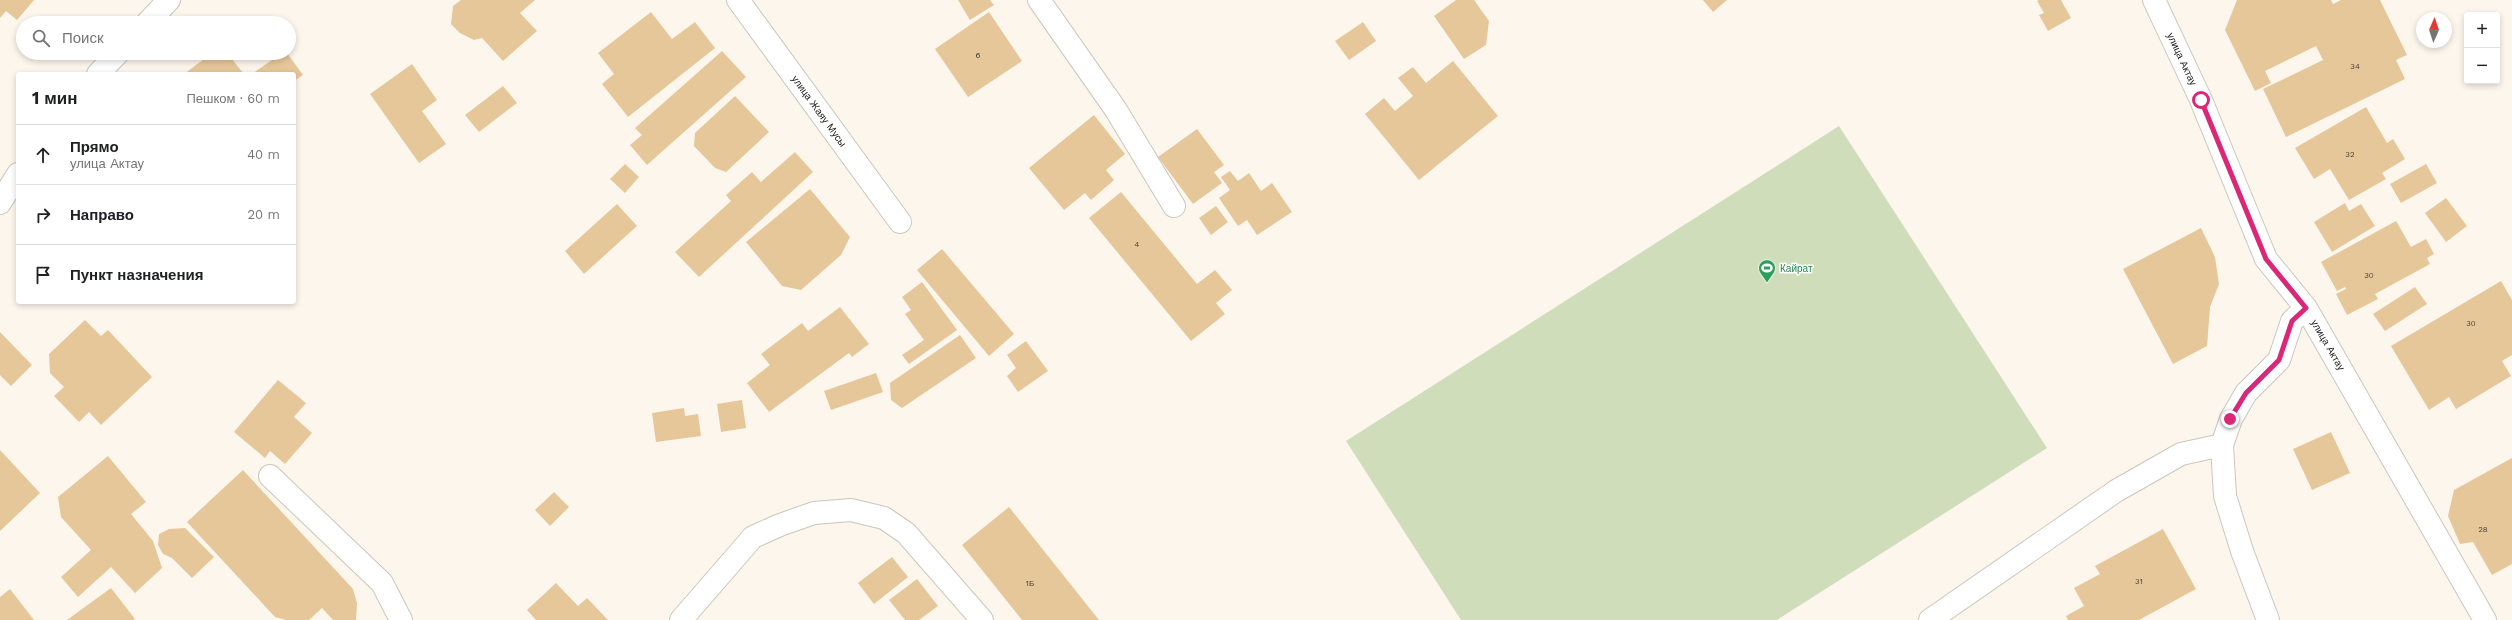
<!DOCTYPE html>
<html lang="ru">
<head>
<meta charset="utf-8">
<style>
  body { margin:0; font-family:"Work Sans",sans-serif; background:#f2f2f2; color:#202124 }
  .controls { position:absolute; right:12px; top:12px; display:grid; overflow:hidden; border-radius:4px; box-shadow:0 2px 6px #0003 }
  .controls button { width:36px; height:36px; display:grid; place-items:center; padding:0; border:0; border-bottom:1px solid #e0e0e0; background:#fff; color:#202124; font:20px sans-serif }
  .compass { position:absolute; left:2416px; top:12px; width:36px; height:36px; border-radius:50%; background:#fff; box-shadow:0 2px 6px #0003; rotate:3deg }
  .stop { position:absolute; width:12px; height:12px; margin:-9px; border:3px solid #db2777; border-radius:50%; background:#fff }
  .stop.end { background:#db2777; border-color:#fff; box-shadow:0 1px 4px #0008 }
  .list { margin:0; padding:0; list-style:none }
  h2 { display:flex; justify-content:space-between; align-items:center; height:52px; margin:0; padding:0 16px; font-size:17px }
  h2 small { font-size:13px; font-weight:400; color:#757577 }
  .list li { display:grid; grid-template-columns:26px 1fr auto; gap:12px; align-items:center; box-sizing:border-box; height:60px; padding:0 16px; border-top:1px solid #e0e0e0 }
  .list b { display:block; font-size:15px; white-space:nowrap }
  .list p { margin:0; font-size:13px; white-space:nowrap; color:#757577 }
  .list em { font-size:13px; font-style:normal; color:#757577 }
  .icon { flex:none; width:22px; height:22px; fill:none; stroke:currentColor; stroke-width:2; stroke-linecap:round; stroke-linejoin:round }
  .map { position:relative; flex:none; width:2512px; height:620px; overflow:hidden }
  .search { position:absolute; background:#fff; box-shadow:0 2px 6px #0003; left:16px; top:16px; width:280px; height:44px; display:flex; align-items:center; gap:10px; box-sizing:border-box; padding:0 14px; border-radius:22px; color:#757577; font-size:15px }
  .panel { position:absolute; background:#fff; box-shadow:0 2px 6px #0003; left:16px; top:72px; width:280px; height:232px; border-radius:4px }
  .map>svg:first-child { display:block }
</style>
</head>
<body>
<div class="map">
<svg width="2512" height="620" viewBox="0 0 2512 620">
  <rect width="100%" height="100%" fill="#fdf6ed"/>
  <path fill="#d0ddbb" d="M1839,126L2047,448L1777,620H1461L1346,441Z"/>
  <path fill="#e6c79a" d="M0,0H34L17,20L6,11L0,18Z
    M461,0H535L520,13L537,31L503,61L482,38L474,40L460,33L451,24L453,6Z
    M958,0H990L994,5L970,20Z
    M1456,0H1474L1489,21L1486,45L1464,59L1434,16Z
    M1703,0H1727L1713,12Z
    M2039,0H2061L2071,18L2048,31L2039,15L2044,13L2037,1Z
    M2237,0H2331L2333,4L2341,0H2380L2407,55L2396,60L2405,79L2286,137L2263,89L2323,60L2316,46L2265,71L2271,83L2255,91L2225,30Z
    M651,12L672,39L695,22L715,48L628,117L602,84L614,74L598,53Z
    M989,12L1022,61L968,97L935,49Z
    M1363,22L1376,41L1349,60L1335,41Z
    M722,51L746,77L647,165L630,145L642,135L635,128Z
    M212,53H227L244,74H184Z
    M282,53H287L303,75L294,81V74H252Z
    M1453,61L1498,116L1419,180L1365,114L1384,98L1395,111L1413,96L1398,78L1413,67L1426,83Z
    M412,64L437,100L422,111L446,144L419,163L370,94Z
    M503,86L517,103L479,132L465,115Z
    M735,96L769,132L726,172L715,168L694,146L695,133Z
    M2366,107L2387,143L2393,139L2405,159L2382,173L2386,179L2349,200L2330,169L2314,179L2295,148Z
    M1094,115L1125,154L1106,170L1114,180L1091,200L1085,193L1064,210L1029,168Z
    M1197,129L1224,165L1214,172L1222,183L1193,204L1158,157Z
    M795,152L813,172L699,277L675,252L731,201L726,195L752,172L761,182Z
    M625,164L639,177L625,193L610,179Z
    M2426,164L2437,183L2401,203L2390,184Z
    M1230,171L1238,181L1249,173L1261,191L1272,183L1292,212L1257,235L1247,220L1238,226L1219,198L1230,190L1221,177Z
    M810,189L850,237L841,255L801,290L782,286L746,242Z
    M1121,192L1197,284L1215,270L1232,290L1216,303L1225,314L1191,341L1089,218Z
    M2446,198L2467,226L2446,242L2425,213Z
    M2345,203L2349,211L2361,204L2375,226L2332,252L2314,222Z
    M617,204L637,226L584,274L565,251Z
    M1216,206L1228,222L1211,235L1199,218Z
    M2396,221L2411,247L2426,239L2434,254L2427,258L2430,264L2375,294L2378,299L2347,315L2336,294L2346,289L2345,287L2337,291L2321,262Z
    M2201,228L2215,257L2219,284L2210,307L2207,346L2173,364L2123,269Z
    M942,249L1014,334L989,356L917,270Z
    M2501,281L2512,300V355L2502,361L2511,376L2456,409L2449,397L2429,410L2391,346Z
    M922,282L957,330L909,364L902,355L924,340L905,314L911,310L902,297Z
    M2415,287L2427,304L2385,331L2373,314Z
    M840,307L869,344L852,357L849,353L769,412L747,383L770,365L761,354L802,323L808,331Z
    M85,320L101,336L108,330L152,377L101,425L89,412L79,422L54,396L64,387L50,373L49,354Z
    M0,332L32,365L11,386L0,375Z
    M960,335L976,358L902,408L891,400L890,383Z
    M1026,341L1048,371L1018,392L1007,376L1016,368L1007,355Z
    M876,373L883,392L831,410L824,391Z
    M278,380L306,403L294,417L312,433L285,464L270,451L265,458L234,432Z
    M742,400L746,428L721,432L717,404Z
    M684,408L685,416L698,414L701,436L656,442L652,413Z
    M2331,432L2350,473L2312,490L2293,449Z
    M0,450L40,493L0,531Z
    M108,456L146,502L131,514L153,541L162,568L135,593L111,567L78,597L61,577L91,550L61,517L58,497Z
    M2512,458V564L2492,575L2473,542L2460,544L2448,516L2454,490Z
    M243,470L353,589L357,603L356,620H333L322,608L309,620H286L275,617L187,522Z
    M554,492L569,507L550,526L535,510Z
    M1009,507L1099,620H1022L962,545Z
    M185,528L214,557L192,578L172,558L163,554L158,545L159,534L169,529Z
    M2163,529L2196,589L2139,620H2068L2066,616L2084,606L2074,588L2100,574L2095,566Z
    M892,557L908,577L874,604L858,583Z
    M917,579L938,606L919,620H905L889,600Z
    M556,583L578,606L587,598L608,620H536L527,610Z
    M111,588L135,619L133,620H67Z
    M10,589L34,620H0V597Z"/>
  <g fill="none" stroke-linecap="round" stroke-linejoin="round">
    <g stroke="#ccc6bd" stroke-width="24">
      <path id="street" d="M738,0L900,222
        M1039,0L1116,110L1174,206
        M2154,0L2201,100L2266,259L2306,308L2485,620
        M147,23L169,0
        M98,74L118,53
        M0,203L18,174
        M270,476L382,583L401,620
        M681,620L753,537L780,525L814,513L851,510L884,518L906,533L982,620
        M1930,620L2116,491L2181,454L2222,445
        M2268,620L2242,551L2225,496L2222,445L2231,419L2246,393L2279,360L2292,321L2306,308"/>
    </g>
    <use href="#street" stroke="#fff" stroke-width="22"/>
  </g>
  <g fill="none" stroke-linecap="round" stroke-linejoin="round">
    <path stroke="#db2777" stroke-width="5" d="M2201,100L2266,259L2306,308L2292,321L2279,360L2246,393L2230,419"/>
  </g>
  <defs>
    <g id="stadium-pin" transform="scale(0.9)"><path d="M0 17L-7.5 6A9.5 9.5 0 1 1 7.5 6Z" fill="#2e9e5b" stroke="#fff"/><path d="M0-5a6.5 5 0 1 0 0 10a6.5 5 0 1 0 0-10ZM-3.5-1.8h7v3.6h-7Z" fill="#fff"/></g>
  </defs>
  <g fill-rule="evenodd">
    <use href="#stadium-pin" x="1767" y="268"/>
  </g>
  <g text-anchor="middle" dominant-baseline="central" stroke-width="3" stroke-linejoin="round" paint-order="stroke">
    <g font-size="8" fill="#4c4336">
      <text x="978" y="55">6</text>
      <text x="2355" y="66">34</text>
      <text x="2350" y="154">32</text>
      <text x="1137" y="244">4</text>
      <text x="2369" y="275">30</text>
      <text x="2471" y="323">30</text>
      <text x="2483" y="529">28</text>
      <text x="2139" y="581">31</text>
      <text x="1030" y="583">1Б</text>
    </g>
    <g font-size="10" fill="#191714" stroke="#fff">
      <text transform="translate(2182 59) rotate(65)">улица Актау</text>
      <text transform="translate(819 111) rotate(54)">улица Жаяу Мусы</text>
      <text transform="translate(2328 345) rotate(60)">улица Актау</text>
    </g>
    <g font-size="10" fill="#27864d" stroke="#fff" text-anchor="start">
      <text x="1780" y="268">Кайрат</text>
    </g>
  </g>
</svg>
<div class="controls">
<button>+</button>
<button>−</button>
</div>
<svg class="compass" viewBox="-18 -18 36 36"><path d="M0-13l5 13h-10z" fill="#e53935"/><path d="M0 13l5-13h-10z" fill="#757577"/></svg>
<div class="stop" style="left:2201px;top:100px"></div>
<div class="stop end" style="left:2230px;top:419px"></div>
<div class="search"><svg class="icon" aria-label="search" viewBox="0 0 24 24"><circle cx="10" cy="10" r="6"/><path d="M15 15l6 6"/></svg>Поиск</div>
<section class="panel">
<h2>1 мин<small>Пешком · 60 m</small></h2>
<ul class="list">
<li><svg class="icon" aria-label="ahead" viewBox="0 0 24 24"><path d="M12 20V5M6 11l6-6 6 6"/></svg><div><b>Прямо</b><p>улица Актау</p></div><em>40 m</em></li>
<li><svg class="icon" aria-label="right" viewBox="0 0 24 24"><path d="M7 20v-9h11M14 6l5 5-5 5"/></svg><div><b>Направо</b></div><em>20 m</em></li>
<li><svg class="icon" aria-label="arrive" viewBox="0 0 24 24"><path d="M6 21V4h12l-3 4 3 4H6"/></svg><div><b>Пункт назначения</b></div></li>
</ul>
</section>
</div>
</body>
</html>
